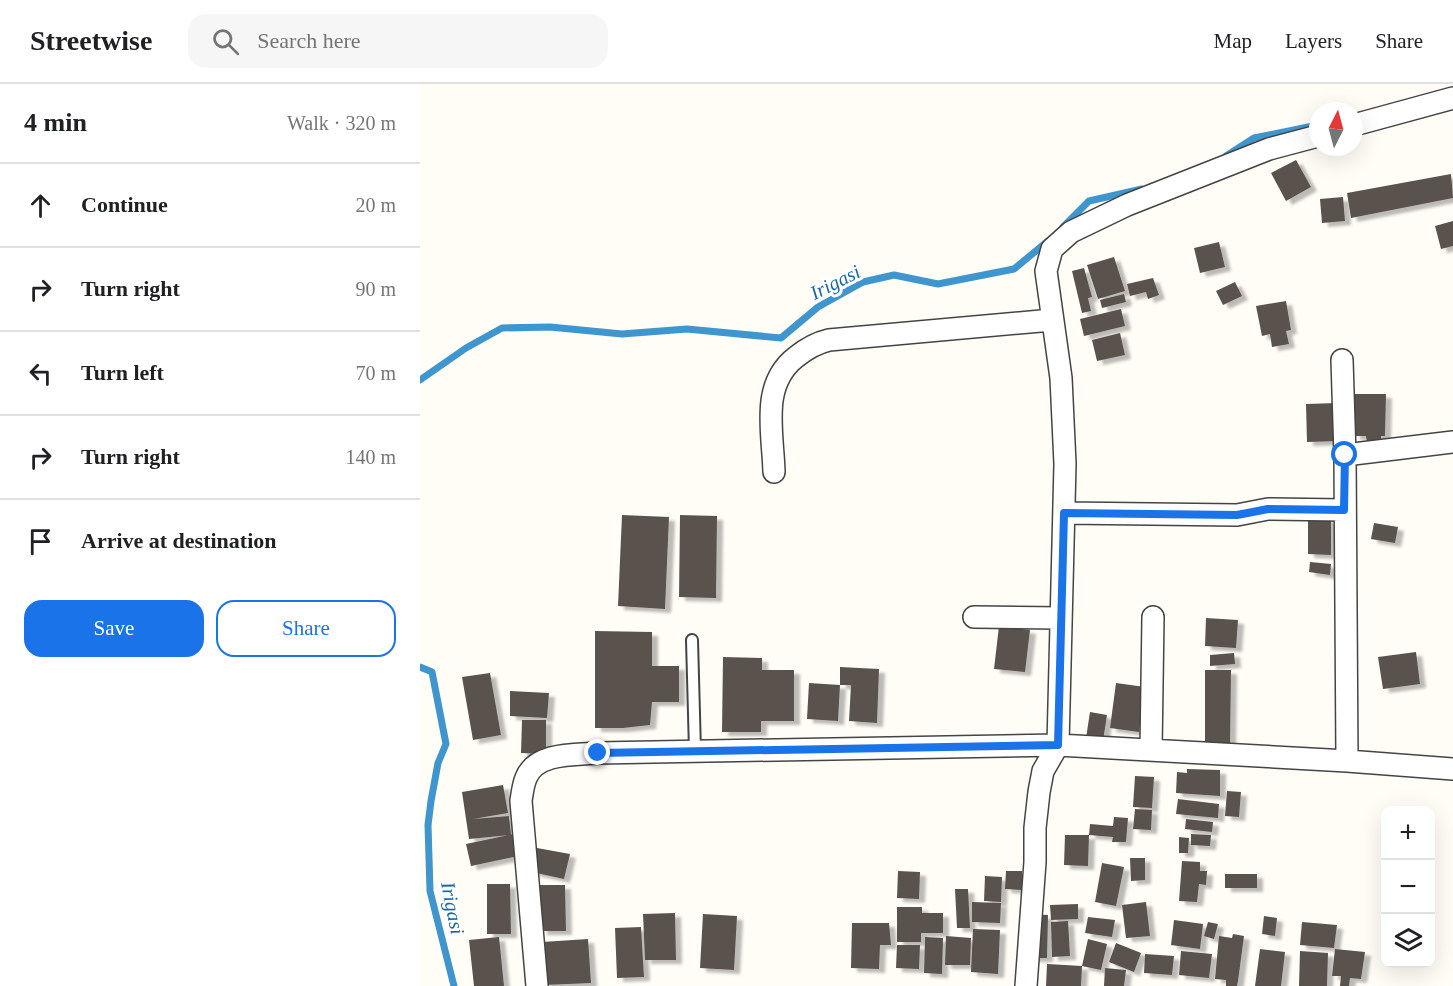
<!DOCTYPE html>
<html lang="en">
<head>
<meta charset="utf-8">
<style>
  body { margin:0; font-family:Georgia,serif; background:#f6f6f6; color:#202124 }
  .controls { position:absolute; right:18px; bottom:18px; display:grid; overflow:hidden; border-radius:12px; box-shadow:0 6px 24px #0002 }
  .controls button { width:54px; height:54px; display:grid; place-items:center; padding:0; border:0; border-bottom:2px solid #e0e0e0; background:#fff; color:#202124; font:30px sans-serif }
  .compass { position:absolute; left:889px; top:18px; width:54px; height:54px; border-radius:50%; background:#fff; box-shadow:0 6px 24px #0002; rotate:6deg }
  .stop { position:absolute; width:18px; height:18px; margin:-14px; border:4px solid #1a73e8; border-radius:50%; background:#fff }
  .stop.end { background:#1a73e8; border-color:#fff; box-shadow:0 2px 6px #0008 }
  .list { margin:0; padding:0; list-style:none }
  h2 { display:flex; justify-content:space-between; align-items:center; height:78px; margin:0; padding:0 24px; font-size:26px }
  h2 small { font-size:20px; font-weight:400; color:#757577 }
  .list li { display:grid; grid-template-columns:39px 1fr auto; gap:18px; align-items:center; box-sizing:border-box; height:84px; padding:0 24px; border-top:2px solid #e0e0e0 }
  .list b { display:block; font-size:22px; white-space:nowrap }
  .list em { font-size:20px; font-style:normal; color:#757577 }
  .actions { display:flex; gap:12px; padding:18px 24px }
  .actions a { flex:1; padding:14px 0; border:2px solid #1a73e8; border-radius:18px; text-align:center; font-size:21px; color:#1a73e8 }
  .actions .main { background:#1a73e8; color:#fff }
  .icon { flex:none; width:33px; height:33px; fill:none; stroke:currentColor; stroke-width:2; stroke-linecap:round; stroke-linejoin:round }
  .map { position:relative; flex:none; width:1033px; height:902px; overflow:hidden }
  header { display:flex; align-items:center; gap:36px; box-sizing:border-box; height:84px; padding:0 30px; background:#fff; border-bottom:2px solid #e0e0e0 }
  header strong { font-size:28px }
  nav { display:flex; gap:33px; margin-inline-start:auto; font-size:21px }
  .search { width:420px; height:54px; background:#f6f6f6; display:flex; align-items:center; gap:15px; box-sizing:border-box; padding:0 21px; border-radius:18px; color:#757577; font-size:22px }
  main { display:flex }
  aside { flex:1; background:#fff }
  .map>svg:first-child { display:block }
</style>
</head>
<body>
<header>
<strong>Streetwise</strong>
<div class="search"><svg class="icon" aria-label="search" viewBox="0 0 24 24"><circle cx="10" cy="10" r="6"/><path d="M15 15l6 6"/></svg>Search here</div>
<nav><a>Map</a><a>Layers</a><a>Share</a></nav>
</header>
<main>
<aside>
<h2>4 min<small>Walk · 320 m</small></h2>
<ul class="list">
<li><svg class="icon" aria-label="ahead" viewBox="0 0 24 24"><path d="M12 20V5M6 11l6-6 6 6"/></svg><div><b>Continue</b></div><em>20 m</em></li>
<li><svg class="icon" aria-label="right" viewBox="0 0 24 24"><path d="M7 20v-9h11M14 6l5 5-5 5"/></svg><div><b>Turn right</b></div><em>90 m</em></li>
<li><svg class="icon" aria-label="left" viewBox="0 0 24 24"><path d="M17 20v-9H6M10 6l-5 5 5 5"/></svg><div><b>Turn left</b></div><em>70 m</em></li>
<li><svg class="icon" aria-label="right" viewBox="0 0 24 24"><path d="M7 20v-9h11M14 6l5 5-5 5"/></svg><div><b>Turn right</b></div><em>140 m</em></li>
<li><svg class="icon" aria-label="arrive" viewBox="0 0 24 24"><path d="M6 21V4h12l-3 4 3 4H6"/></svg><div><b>Arrive at destination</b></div></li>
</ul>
<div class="actions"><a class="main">Save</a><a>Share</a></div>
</aside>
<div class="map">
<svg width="1033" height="902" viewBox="0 0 1033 902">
  <defs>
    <filter id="shadow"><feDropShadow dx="6" dy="4" stdDeviation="1.5" flood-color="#0004"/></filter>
  </defs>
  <rect width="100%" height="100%" fill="#fffdf5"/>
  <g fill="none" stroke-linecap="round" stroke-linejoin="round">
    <path stroke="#3f96cf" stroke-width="7" d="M806,72L834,54L898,41
      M643,143L669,117L722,105
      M0,296L46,264L82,244L130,243L202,250L267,245L361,254L398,223L443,198L474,191L518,200L594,185L628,157
      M0,583L12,588L26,660L18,679L11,717L8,741L10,807L34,902"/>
  </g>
  <path fill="#5a524d" filter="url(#shadow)" d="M876,76L891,103L866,117L851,89Z
    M1031,90L1033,114L931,134L927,109Z
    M923,113L925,137L902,139L900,115Z
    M1033,137V162L1021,165L1015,142Z
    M799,158L805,183L780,189L774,164Z
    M694,173L705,207L678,215L667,181Z
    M664,184L672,213L668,214L671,227L662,229L652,187Z
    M733,194L739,211L728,215L726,208L710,212L707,200Z
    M815,198L822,212L803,221L796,207Z
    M704,210L706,218L682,224L680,216Z
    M866,217L871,246L866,247L869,260L852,263L850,250L842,252L836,222Z
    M701,225L705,242L664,252L660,235Z
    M700,249L705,271L677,277L672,256Z
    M934,310H966L965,352H961V357L947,359L946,352H934Z
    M918,319L919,357L887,358L886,320Z
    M202,431L249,433L245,525L198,522Z
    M260,431L297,432L296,514L259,513Z
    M888,434H911V471L888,470Z
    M954,439L978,443L975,459L951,455Z
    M890,478L911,480L910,491L889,488Z
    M786,534L818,536L816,564L785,562Z
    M579,542L610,546L605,588L574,585Z
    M175,547L232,548V582H259V618H232L230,641L203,644H175Z
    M996,568L1000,600L963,605L958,573Z
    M814,569L815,580L790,582V571Z
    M303,573L342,574V586H374V637H341V648H302Z
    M420,583L459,585L457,639L429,637L431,601H420Z
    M785,586H811L810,663H785Z
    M70,589L81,651L53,656L42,593Z
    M389,599L420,601L418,637L387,635Z
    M696,599L725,603L719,648L690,644Z
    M90,607L129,609L127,634L90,632Z
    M670,628L687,631L683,657L666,654Z
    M102,636H126V670L101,669Z
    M767,685L800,686V712L756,709L757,688L767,689Z
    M715,692L734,693L732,724L713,723Z
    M83,701L88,729L53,735L89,732L91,751L49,755L42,708Z
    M807,707L821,708L819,733L805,732Z
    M758,715L799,720L798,734L756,730Z
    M715,725L732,726L731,746L713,745Z
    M694,733L708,734L706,758H692L693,753L669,751L670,740L693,742Z
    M766,735L793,738L792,748L765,745Z
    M98,749L103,771L51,782L46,760Z
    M771,750L791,751L790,762L771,761Z
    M645,751H669L668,782L644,781Z
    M759,753L769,754L768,769H759Z
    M117,764L150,770L144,795L112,788Z
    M710,774H725V796L711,797Z
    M762,777L780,778V787H787L786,801L779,800L777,818L759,817Z
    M682,779L704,783L696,822L675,818Z
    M478,787L500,788L499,815L477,814Z
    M586,787H602V806L585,805Z
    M805,790H837V804H805Z
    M565,792L582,793L581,818L564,817Z
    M67,800H90L91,850H67Z
    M120,801H145L146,847H121Z
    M535,805H548L550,844H537Z
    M552,818L581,819L580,839L552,838Z
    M726,818L730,852L706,854L702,821Z
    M658,820V835L631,836L630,821Z
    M477,823H502V829H523V849H501V858H477Z
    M255,829L256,876H225L223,830Z
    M283,830L317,832L314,886L280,884Z
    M609,830L628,831L627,874H607Z
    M844,832L857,834L855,852L842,850Z
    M668,833L695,836L692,853L665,849Z
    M754,836L783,840L780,865L751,861Z
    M648,837L650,872L632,873L631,838Z
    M788,838L798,840L794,855L784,852Z
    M882,838L917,841L914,864L880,861Z
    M432,839H469L471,861H460L459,885L431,884Z
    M221,843L224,893L197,894L195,844Z
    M553,845L580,846L578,890L551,888Z
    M813,850L824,852L818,897L817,902H806V896L795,895L799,852L812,854Z
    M526,852L551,854L550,881H525Z
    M79,853L84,902H54L49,856Z
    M505,853L523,854L522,890L504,889Z
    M168,855L171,899L124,901L122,858Z
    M668,855L687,860L681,886L662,882L661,902H626L627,880L662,882Z
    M696,859L721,869L714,888L689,878Z
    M477,861H500L499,885L476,884Z
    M840,865L865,868L861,902H835Z
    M915,865L945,868L941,895L930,894L929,902H920L921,892H912Z
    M761,867L792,870L789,894L759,891Z
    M880,867L908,869L907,902H879Z
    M725,870L754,872L752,891L724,889Z
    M685,884L706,886L704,902H684Z"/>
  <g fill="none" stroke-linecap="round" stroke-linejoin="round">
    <g stroke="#444" stroke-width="14">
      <path id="lane" d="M272,556L275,667"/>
    </g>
    <g stroke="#444" stroke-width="24">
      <path id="street" d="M934,41L1033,14
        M922,276L925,371
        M1033,358L925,371L927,677L1033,685
        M354,388C353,348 340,301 376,273C386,265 396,259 409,256L632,236
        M644,429L817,431L848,425L924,426
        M554,533L641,534
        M731,666L733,533
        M117,902L101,717C102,710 103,701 106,694C116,668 155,671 178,669L638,661L927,677
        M606,902L615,778V744L619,708L623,687L638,661L645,380L641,294L626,187L632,165L651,148L707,121L849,65L898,52"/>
    </g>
    <use href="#lane" stroke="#fff" stroke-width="10"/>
    <use href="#street" stroke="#fff" stroke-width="21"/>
  </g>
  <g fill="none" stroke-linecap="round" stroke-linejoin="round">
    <path stroke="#1a73e8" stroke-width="8" d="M178,669L638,661L644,429L817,431L848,425L924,426L925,371"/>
  </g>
  <g text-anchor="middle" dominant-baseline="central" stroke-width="6" stroke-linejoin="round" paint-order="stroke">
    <g font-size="20" font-style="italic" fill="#1768a6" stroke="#fff">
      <text transform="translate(415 198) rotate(-27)">Irigasi</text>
      <text transform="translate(33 824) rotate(79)">Irigasi</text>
    </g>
  </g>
</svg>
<div class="controls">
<button>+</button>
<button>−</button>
<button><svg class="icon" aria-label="layers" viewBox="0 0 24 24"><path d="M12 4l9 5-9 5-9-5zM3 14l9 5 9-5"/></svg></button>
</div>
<svg class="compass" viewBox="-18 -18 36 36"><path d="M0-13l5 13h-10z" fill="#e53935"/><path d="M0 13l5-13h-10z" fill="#757577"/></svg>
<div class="stop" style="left:925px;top:371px"></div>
<div class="stop end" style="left:178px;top:669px"></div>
</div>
</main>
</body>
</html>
